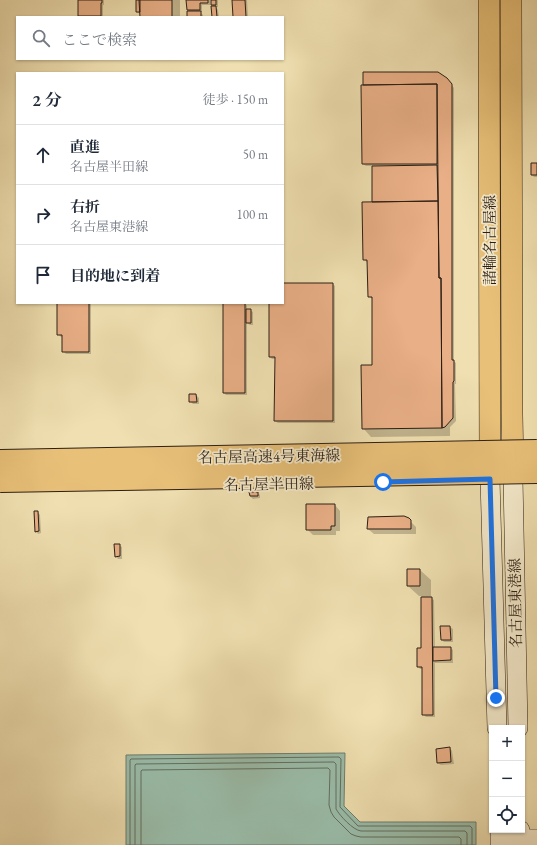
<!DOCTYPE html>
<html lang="ja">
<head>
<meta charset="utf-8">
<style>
  body { margin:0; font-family:"EB Garamond","Noto Serif JP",serif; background:#f6f6f7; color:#1f2937 }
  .controls { position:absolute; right:12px; bottom:12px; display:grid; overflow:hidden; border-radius:0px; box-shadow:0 1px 3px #0004 }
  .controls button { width:36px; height:36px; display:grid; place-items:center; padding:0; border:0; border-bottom:1px solid #e0e1e3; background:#fff; color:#1f2937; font:20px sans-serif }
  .stop { position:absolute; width:12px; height:12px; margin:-9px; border:3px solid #1a73e8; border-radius:50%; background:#fff }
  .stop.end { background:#1a73e8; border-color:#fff; box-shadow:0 1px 4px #0008 }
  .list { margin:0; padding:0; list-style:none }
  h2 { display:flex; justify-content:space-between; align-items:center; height:52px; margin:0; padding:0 16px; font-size:17px }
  h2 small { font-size:13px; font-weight:400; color:#747a83 }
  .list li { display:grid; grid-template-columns:26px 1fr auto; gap:12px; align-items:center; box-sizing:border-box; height:60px; padding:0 16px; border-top:1px solid #e0e1e3 }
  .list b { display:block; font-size:15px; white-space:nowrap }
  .list p { margin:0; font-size:13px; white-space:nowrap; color:#747a83 }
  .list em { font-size:13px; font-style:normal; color:#747a83 }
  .icon { flex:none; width:22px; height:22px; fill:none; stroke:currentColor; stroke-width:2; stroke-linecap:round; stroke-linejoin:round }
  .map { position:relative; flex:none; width:537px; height:845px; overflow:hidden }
  .search { position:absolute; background:#fff; box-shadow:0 1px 3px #0004; left:16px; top:16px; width:268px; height:44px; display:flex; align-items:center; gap:10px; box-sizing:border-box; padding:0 14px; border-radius:0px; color:#747a83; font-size:15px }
  .panel { position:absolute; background:#fff; box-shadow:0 1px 3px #0004; left:16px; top:72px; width:268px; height:232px; border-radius:0px }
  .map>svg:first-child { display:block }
</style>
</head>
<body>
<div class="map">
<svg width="537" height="845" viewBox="0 0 537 845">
  <rect width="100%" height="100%" fill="#f0e0b1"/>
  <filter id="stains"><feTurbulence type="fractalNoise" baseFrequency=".005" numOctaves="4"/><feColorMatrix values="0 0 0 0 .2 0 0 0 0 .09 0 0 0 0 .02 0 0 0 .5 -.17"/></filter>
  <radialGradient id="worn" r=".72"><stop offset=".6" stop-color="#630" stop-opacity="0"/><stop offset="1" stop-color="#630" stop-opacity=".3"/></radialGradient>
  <path fill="#9abdaa" stroke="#6e7d6e" d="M345,753L344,806L360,822H476V845H126V755Z"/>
  <path fill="#0003" d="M79,0H104V5H103V17H80L79,15Z
    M137,0H180V17H141V15L137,12Z
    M187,0H210V5H202V12H200L203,15V17H188L190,12L188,10Z
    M212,0H218V7H216L218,10L219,17H213L215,7L212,5Z
    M233,0H247L248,17H234Z
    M449,81L454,88V361L456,363V384H455L456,421L450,427V436L371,437L363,428L373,366V300L369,296L368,264L364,259L373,203V166H366L363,164L362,86Z
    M537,164V177H534L532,175Z
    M283,284H333L335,286V423H278L275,421L276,359H272L270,357V303H283Z
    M58,303H91V354H66L63,351V337H61L58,334Z
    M245,303L247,306V310H250L253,312V325H250L247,323V395H226L224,393Z
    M196,395L199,398V404H193L190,401Z
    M250,493H258L260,495V498L253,499L250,496Z
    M335,505L340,511V531H336V535H313L307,529Z
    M38,512L40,515L41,533L38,534L36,531Z
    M408,519L416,527V534H374L368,529Z
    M119,545L122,547V559H118L116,556Z
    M420,570L431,580V598L434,600L435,648H451L453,650V663H435V717H426L423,714V669H420L418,666L422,649V596H419L408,586Z
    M441,627H450L453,629V642H444L442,640Z
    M450,748L452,751L454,764L441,765L438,763Z"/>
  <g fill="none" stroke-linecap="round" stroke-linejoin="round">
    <path stroke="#626e60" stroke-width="1" d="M130,845V760L131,759L339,757L341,759L340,807L358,826H470L472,828V845
      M135,845V765L136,764L334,762L336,764V809C340,816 353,830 361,831H465L467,833V845
      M141,845V771L142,770L328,768L330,770L329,805L331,812L334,817L351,834L356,836L361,837H459L461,839V845"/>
  </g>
  <path fill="#e9af86" stroke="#2b1e15" d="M78,0H102V3H101V16H78Z
    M136,0H140V12H136Z
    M139,0H172V17H140Z
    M186,0H208V3H200V10H187Z
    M211,0H216V5H211Z
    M232,0H245L246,17H233Z
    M211,6H216L217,17H212Z
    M187,11H201V17H187Z
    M363,72H438L447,78L452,84V360H454V381L453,382V418L445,427L442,428L441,278H439L437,84L363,85Z
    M437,84V164H362L361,85Z
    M531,163H537V175H531Z
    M437,165L438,201L372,202V166Z
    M438,201L439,278H441L442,428L362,429L361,365H372V297H368L367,260H363L362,202Z
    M283,283H333V421H274L275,357H269V303H283Z
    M57,303H89V352H62V335H57Z
    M223,303H245V393H223Z
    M246,309H251V323H246Z
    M189,394H196L197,402H189Z
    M249,492H258V496H250Z
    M306,504H335V526H331V530H306Z
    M34,511H38L39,531L35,532Z
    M404,516L409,518L411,520V529H367L368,517Z
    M114,544H120V556L115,557Z
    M407,569H420V586H407Z
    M421,597H432L433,715H422V667H417V648H421Z
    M440,626H450L451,640H441Z
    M433,647H451V660L433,661Z
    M450,747L451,762L437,763L436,749Z"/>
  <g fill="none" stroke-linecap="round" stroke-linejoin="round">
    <g stroke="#5c4e3c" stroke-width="18">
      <path id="tertiary" d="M507,838H537"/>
    </g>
    <g stroke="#2b1e15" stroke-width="20">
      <path id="secondary" d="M490,479L497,728
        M513,479L518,728
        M500,830V845
        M520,845V830"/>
    </g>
    <g stroke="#2b1e15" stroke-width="22">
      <path id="primary" d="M489,0L490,469
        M511,0L512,414L513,468"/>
    </g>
    <use href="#tertiary" stroke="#f5ebcc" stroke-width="17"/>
    <use href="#secondary" stroke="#f5ebcc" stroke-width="19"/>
    <use href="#primary" stroke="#e8c078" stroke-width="21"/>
    <g stroke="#2b1e15" stroke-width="24" stroke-linecap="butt">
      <path id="motorway-bridge" d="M0,461L537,451
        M0,481L537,472"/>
    </g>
    <use href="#motorway-bridge" stroke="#e8c078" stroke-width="22"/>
  </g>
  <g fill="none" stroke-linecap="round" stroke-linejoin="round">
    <path stroke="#1a73e8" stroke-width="5" d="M383,482L490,479L496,698"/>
  </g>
  <g text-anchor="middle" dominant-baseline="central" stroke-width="3.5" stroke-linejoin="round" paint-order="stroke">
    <g font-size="15" fill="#2b1e15" stroke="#f5ebcc">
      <text transform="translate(489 240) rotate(-90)">諸輪名古屋線</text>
      <text transform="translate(269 456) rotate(-1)">名古屋高速4号東海線</text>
      <text transform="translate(269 484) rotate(-1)">名古屋半田線</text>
      <text transform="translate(515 603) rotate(-91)">名古屋東港線</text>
    </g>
  </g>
  <rect width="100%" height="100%" filter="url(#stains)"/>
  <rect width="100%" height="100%" fill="url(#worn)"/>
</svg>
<div class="controls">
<button>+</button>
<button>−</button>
<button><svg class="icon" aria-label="locate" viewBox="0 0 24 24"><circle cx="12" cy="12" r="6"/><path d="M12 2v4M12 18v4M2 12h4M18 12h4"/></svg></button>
</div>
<div class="stop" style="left:383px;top:482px"></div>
<div class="stop end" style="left:496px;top:698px"></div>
<div class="search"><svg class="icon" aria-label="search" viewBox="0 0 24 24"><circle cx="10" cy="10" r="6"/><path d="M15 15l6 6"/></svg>ここで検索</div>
<section class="panel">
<h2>2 分<small>徒歩 · 150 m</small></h2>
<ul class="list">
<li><svg class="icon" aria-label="ahead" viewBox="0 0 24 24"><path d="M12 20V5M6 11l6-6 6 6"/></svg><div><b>直進</b><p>名古屋半田線</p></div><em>50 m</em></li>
<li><svg class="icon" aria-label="right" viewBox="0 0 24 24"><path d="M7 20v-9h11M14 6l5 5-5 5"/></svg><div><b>右折</b><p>名古屋東港線</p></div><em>100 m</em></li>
<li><svg class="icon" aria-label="arrive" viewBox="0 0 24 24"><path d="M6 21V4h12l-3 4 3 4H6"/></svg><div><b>目的地に到着</b></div></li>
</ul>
</section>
</div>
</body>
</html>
